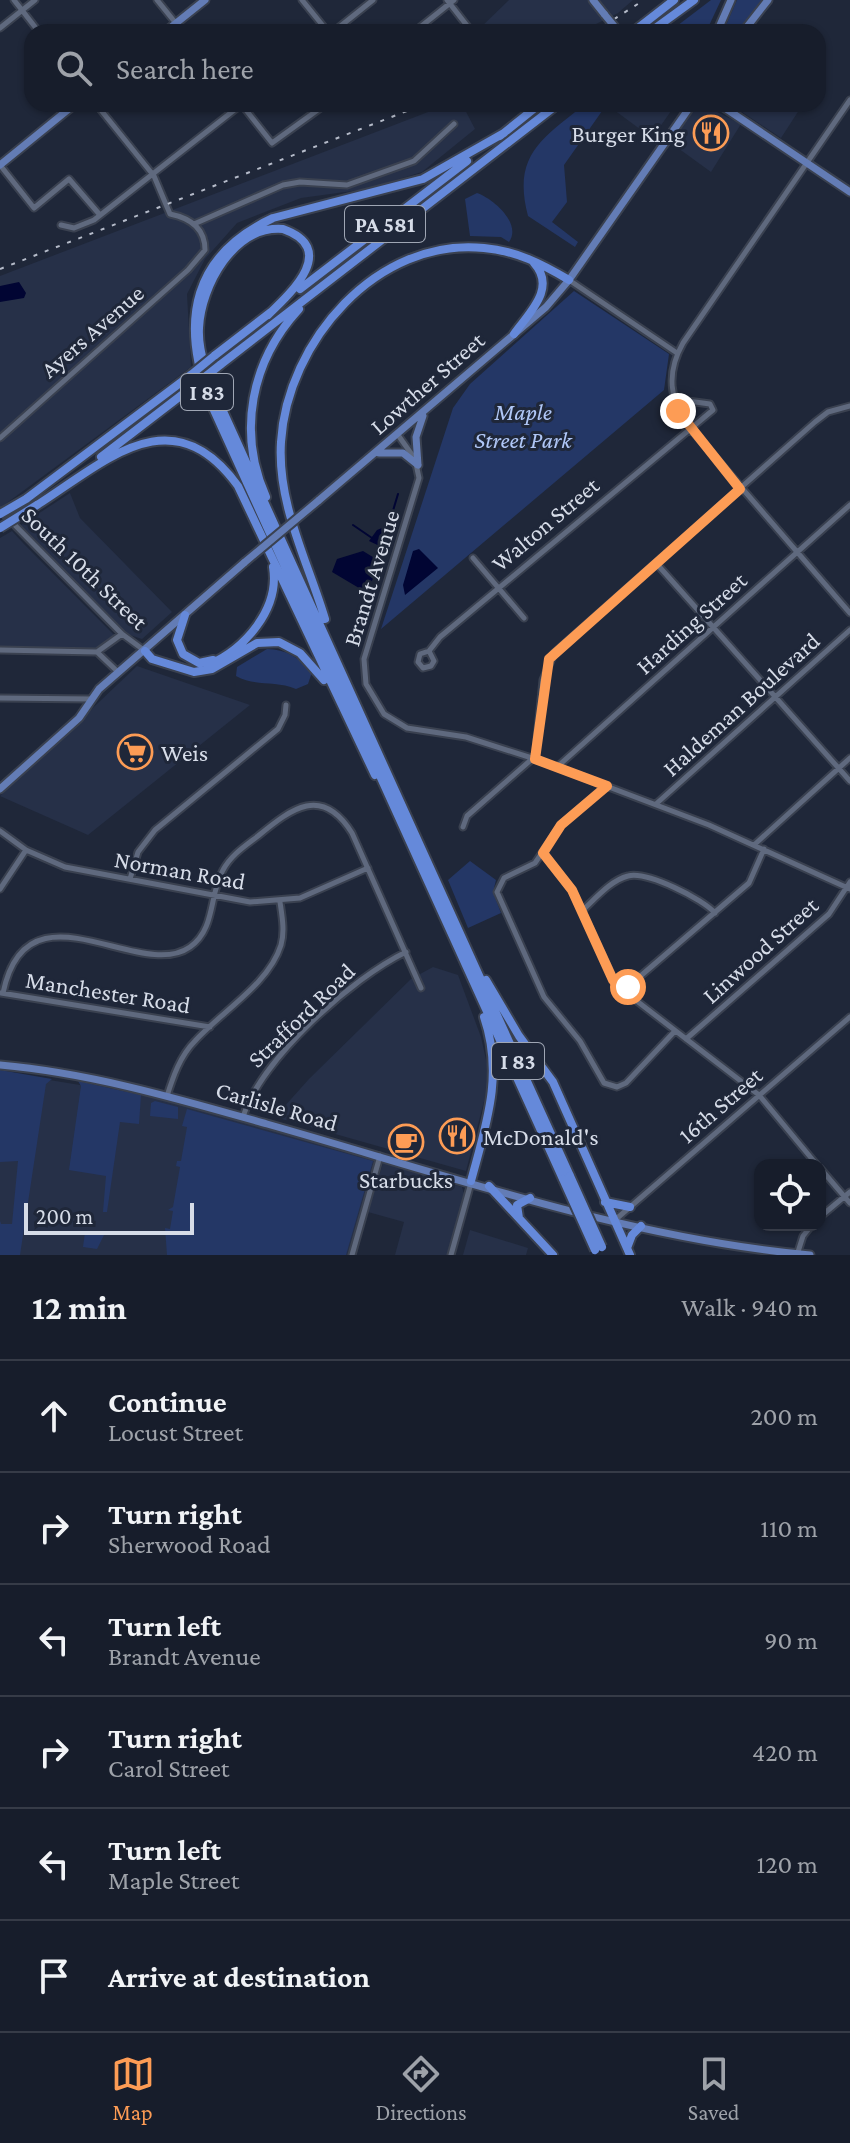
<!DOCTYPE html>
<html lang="en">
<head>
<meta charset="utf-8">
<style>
  body { margin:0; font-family:"Crimson Pro",serif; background:#202633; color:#f1f3f6 }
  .controls { position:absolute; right:24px; bottom:24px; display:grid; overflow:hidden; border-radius:16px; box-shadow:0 2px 6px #0004 }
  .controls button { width:72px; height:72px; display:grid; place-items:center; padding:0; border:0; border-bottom:2px solid #363b47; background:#171d2b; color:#f1f3f6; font:40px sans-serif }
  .scale { position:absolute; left:24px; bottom:20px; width:170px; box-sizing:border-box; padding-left:8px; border:4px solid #d6dce8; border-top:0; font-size:22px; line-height:28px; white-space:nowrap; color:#d6dce8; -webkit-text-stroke:6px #1f2739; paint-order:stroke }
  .stop { position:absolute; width:24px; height:24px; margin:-18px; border:6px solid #fd9c55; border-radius:50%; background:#fff }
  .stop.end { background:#fd9c55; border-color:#fff; box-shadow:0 2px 8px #0008 }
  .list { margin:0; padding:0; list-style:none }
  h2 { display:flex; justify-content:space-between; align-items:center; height:104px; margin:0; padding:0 32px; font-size:34px }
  h2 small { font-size:26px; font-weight:400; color:#9ea2a9 }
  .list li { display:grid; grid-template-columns:52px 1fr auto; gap:24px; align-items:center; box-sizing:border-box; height:112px; padding:0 32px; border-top:2px solid #363b47 }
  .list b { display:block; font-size:30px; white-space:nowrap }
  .list p { margin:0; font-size:26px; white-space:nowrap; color:#9ea2a9 }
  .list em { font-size:26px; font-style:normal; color:#9ea2a9 }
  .icon { flex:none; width:44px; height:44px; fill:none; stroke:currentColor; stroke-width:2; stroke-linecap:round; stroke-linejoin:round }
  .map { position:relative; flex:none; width:850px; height:1255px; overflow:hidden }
  .search { position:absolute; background:#171d2b; box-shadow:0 2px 6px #0004; left:24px; right:24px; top:24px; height:88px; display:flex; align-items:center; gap:20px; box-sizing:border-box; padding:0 28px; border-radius:24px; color:#9ea2a9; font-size:30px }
  .sheet { height:776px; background:#171d2b }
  nav { display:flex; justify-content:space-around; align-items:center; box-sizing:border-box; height:112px; border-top:2px solid #363b47; background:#171d2b; font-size:22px; color:#9ea2a9 }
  nav a { display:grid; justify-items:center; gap:4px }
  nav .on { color:#fd9c55 }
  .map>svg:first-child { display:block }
</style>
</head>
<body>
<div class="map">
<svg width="850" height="1255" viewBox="0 0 850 1255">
  <rect width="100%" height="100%" fill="#1f2739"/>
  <path fill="#263048" d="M509,0H633L618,13L580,32H476Z
    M449,104H462L475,129L422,172L367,189L301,198L237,223L205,259L187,294L191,367L0,508V276Z
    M606,104H676L652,138Z
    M730,104H803L781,138Z
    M703,105L741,124L711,172L671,143L694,109Z
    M70,493L80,518L172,612L142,639L127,634L21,525Z
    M12,531L23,543L114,635L94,649L0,646V538Z
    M137,666L250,705L88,835L0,796Z
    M433,967L458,975L481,1037L490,1078L466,1171L275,1117L309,1079L411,979Z
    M0,1072L154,1097L375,1159L348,1255H0Z
    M383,1163L462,1187L464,1194L447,1255H395L404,1222L368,1212Z
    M470,1230L528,1248L526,1255H463Z"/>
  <path fill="#243766" d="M711,0H721L706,32H669Z
    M737,0H762L737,32H723Z
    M585,104H607L564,165L567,202L552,222L578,242L575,247L528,216C512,155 542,139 585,104Z
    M477,193C494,199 522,224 509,242L501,237L470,236L465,199Z
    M574,291L669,354L664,390L381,629L453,408L470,384Z
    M267,649C286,649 299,658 312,672L308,684L296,689C275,680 256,687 236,676L237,667Z
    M470,861L496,880L493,892L501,913L468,928L448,880Z
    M0,1070L52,1079L46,1084L20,1255H0V1221L1,1224H12L18,1161L0,1162Z
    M78,1081L141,1095L139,1124L120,1122L107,1212H103L106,1176L69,1170L81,1086Z
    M155,1101L178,1107V1119L150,1116L151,1103Z
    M187,1109L373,1161L346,1255H167L165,1228L170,1229L173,1211L168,1210L173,1207L180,1167L176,1166L177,1161H181L187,1127L182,1126Z
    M85,1232L104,1235L97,1249L83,1247Z"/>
  <path fill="#010533" d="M19,282L26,293L24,298L0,302V286Z
    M392,524L386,549L369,541L377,530Z
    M419,549L438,568L405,595L403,585L413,551Z
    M363,551L381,562L369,587L359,588L332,572L337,559Z"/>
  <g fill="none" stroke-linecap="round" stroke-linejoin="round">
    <path stroke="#010533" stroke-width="2" d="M389,524L398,494
      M353,525L372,538"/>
    <g stroke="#3a4150" stroke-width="9">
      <path id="minor" d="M14,0L39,32
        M157,0L183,32
        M302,0L328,32
        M447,0L472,32
        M0,28L35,0
        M333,32L373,0
        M414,32L454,0
        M850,100L683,343C666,373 669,400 689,427L850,613
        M242,105L272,143L326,104
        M0,165L34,208L69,179L100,215
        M194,224L283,185L300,182L347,185L414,161L454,124
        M61,225L74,228L94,220L242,104
        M569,280L677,353
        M398,435L415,459L419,478L364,659L366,684L384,714L407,728L466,737L535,759L709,825L850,889
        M0,438L188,270L205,250C205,228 190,218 170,214L154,176L96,104
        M1,511L122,634L145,651
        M473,558L524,618
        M656,563L850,781
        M0,650L97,652L122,634
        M429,651L434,661L431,666L423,668L418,662L420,654L429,651L440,637L713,410L710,404L673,399
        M97,652L118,672
        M0,698L91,699
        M535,759L543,680L554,653L815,422L828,412L850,406
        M557,767L850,505
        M606,786L561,825L535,863L504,878L497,892L544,997L580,1041L604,1083L617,1087L626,1083L675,1031
        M656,804L850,630
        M463,827L467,816L532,759
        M0,831L26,850L65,867L250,902L300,898L368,868
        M754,845L850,758
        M543,853L572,890L616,985L759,1095L817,1165
        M130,879L138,852L155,830L278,729L285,715L286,705
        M0,889L26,850
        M582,911C595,899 611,880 628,876C647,871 703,899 715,913
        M623,991L749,883L764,849
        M1,993L210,1027
        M3,993C27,877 139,983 190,947C216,929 209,894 223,870C231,855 245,846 258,836C292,808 322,785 352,833L421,988
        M686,1039L829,914L850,882
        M167,1096C173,1077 180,1056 195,1041C221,1012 269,984 281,945C285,931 282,916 280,902
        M243,1117C261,1059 352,978 406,952
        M820,1168L850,1203
        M820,1217L850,1192
        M615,1220L850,1017
        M352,1255L380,1156
        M451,1255L471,1183
        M797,1255L803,1236L812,1225"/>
    </g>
    <g stroke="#3a4150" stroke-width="11">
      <path id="major" d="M593,0L605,15
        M165,32L205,0
        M717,32L731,0
        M743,32L768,0
        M719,104L850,192
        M0,165L75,104
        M379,453H403L418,465
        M418,465L416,437L423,416
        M318,501L546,307L569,280L692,104
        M0,789L79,718L99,689L245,562
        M0,1065C91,1073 179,1099 267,1124C444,1174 625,1238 810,1255"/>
    </g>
    <g stroke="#3a4150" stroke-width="12">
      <path id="highway" d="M633,32L674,0
        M650,32L694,0
        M504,133L423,179L273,218C193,255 180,320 209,399L563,1179
        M500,136L540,104
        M300,289L467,161
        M268,315C291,293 339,249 283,229C234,225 201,286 199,328C198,345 203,360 207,376L570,1176
        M514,334C529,313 557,288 534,263
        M214,356L271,312
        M220,365L558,104
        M101,457L196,384
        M266,497C237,432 251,361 299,309
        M26,499L192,374
        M37,505C106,461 172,395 238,486L375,775
        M185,615L177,640L183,654L199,663L213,660
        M325,619C308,562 277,504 281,442C287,342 377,237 484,248C517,251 542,264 569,280
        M145,651L152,659L194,672L212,669L257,643L279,642L300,653L324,680
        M208,665C245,649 280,609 273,567
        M486,980L519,1036L553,1082L630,1255
        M471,1181C486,1125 504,1075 484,1017
        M489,1186L553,1255
        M605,1202L630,1207
        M519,1218L517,1205L530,1198
        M627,1248L632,1235L641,1226"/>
    </g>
    <use href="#minor" stroke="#5f697e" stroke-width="5"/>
    <use href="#major" stroke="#637cb5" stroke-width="7"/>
    <use href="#highway" stroke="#6589da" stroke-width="8"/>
    <path stroke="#b5bbc9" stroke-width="2" stroke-dasharray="4 8" stroke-linecap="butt" d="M594,32L644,0
      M0,269L425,104"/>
    <g stroke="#3a4150" stroke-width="11" stroke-linecap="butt">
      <path id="major-bridge" d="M605,15L619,32
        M245,562L318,501"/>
    </g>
    <g stroke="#3a4150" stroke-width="12" stroke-linecap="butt">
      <path id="highway-bridge" d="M192,374L214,356
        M196,384L220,365
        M0,514L26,499
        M0,528L37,505
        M570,1176L602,1247
        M563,1179L595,1250"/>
    </g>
    <use href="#major-bridge" stroke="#637cb5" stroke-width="7"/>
    <use href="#highway-bridge" stroke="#6589da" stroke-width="8"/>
  </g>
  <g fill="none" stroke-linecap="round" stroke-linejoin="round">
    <path stroke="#fd9c55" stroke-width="10" d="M628,987L623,991L613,980L572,890L543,853L561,825L607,786L535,759L549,659L740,489L678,411"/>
  </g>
  <defs>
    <g id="restaurant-ring" transform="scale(1.8)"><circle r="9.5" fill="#1f2739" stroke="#fd9c55" stroke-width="1.5"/><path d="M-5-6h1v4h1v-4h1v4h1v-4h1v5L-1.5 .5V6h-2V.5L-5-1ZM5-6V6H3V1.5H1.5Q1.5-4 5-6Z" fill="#fd9c55"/></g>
    <g id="supermarket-ring" transform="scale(1.8)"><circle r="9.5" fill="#1f2739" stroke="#fd9c55" stroke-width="1.5"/><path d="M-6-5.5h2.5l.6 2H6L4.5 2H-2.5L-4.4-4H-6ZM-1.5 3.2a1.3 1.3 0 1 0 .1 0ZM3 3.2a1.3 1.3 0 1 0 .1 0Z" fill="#fd9c55"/></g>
    <g id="cafe-ring" transform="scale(1.8)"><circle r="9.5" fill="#1f2739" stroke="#fd9c55" stroke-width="1.5"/><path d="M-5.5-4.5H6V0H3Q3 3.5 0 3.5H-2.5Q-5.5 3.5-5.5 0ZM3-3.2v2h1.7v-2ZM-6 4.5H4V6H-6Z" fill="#fd9c55"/></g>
  </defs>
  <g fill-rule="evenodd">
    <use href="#restaurant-ring" x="711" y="133"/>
    <use href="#supermarket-ring" x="135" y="752"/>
    <use href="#restaurant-ring" x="457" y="1136"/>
    <use href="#cafe-ring" x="406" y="1142"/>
  </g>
  <g text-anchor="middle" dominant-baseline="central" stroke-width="6" stroke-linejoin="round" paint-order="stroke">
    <g fill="#1f2739" stroke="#9fa6b4" stroke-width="2">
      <rect x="345" y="206" width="80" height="36" rx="6"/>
      <rect x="181" y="374" width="52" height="36" rx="6"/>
      <rect x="492" y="1043" width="52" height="36" rx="6"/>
    </g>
    <g font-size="22" font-weight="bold" fill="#d6dce8">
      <text x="385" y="224">PA 581</text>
      <text x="207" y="392">I 83</text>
      <text x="518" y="1061">I 83</text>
    </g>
    <g font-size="24" fill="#d6dce8" stroke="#1f2739" text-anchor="start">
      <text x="685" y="133" text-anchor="end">Burger King</text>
      <text x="161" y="752">Weis</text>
      <text x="483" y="1136">McDonald's</text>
      <text x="406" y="1179" text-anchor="middle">Starbucks</text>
    </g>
    <g font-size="24" fill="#d6dce8" stroke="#1f2739">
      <text transform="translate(92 331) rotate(-41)">Ayers Avenue</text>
      <text transform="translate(427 383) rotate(-41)">Lowther Street</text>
      <text transform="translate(545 524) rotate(-40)">Walton Street</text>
      <text transform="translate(85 568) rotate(44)">South 10th Street</text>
      <text transform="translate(371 578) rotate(-73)">Brandt Avenue</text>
      <text transform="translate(691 623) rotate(-42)">Harding Street</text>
      <text transform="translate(741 704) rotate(-42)">Haldeman Boulevard</text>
      <text transform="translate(180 870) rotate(10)">Norman Road</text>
      <text transform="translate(760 950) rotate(-42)">Linwood Street</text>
      <text transform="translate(108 992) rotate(9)">Manchester Road</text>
      <text transform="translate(301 1015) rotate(-44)">Strafford Road</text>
      <text transform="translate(720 1105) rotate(-41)">16th Street</text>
      <text transform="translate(277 1106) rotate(16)">Carlisle Road</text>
    </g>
    <g font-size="24" font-style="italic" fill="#b0c7f7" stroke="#1f2739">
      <text x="523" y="411">Maple<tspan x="523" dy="28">Street Park</tspan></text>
    </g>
  </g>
</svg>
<div class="controls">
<button><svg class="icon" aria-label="locate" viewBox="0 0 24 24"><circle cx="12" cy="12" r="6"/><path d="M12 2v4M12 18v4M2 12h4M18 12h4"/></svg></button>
</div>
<div class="scale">200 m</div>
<div class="stop" style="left:628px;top:987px"></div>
<div class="stop end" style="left:678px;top:411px"></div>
<div class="search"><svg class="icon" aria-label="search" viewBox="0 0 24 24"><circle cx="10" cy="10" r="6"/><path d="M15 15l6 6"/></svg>Search here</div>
</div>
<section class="sheet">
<h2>12 min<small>Walk · 940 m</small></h2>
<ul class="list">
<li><svg class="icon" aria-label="ahead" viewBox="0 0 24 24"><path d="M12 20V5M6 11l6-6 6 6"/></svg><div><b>Continue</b><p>Locust Street</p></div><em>200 m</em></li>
<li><svg class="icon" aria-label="right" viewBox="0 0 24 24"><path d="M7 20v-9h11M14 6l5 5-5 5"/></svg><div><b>Turn right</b><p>Sherwood Road</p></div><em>110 m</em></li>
<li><svg class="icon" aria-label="left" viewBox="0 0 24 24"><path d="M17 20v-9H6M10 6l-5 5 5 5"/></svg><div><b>Turn left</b><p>Brandt Avenue</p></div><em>90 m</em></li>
<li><svg class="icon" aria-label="right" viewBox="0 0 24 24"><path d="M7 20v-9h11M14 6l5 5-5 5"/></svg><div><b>Turn right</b><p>Carol Street</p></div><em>420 m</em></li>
<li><svg class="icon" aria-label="left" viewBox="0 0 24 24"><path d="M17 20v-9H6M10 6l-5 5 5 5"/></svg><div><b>Turn left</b><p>Maple Street</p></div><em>120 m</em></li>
<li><svg class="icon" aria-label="arrive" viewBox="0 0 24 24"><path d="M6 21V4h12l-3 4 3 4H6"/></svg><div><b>Arrive at destination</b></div></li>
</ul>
</section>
<nav>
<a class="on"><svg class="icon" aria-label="map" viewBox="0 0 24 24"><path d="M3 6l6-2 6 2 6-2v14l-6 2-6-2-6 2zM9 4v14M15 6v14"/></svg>Map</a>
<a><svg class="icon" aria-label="directions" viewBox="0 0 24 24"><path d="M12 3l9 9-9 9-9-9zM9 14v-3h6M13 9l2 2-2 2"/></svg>Directions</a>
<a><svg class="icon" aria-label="saved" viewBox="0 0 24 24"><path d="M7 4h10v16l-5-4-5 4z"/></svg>Saved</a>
</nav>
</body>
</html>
